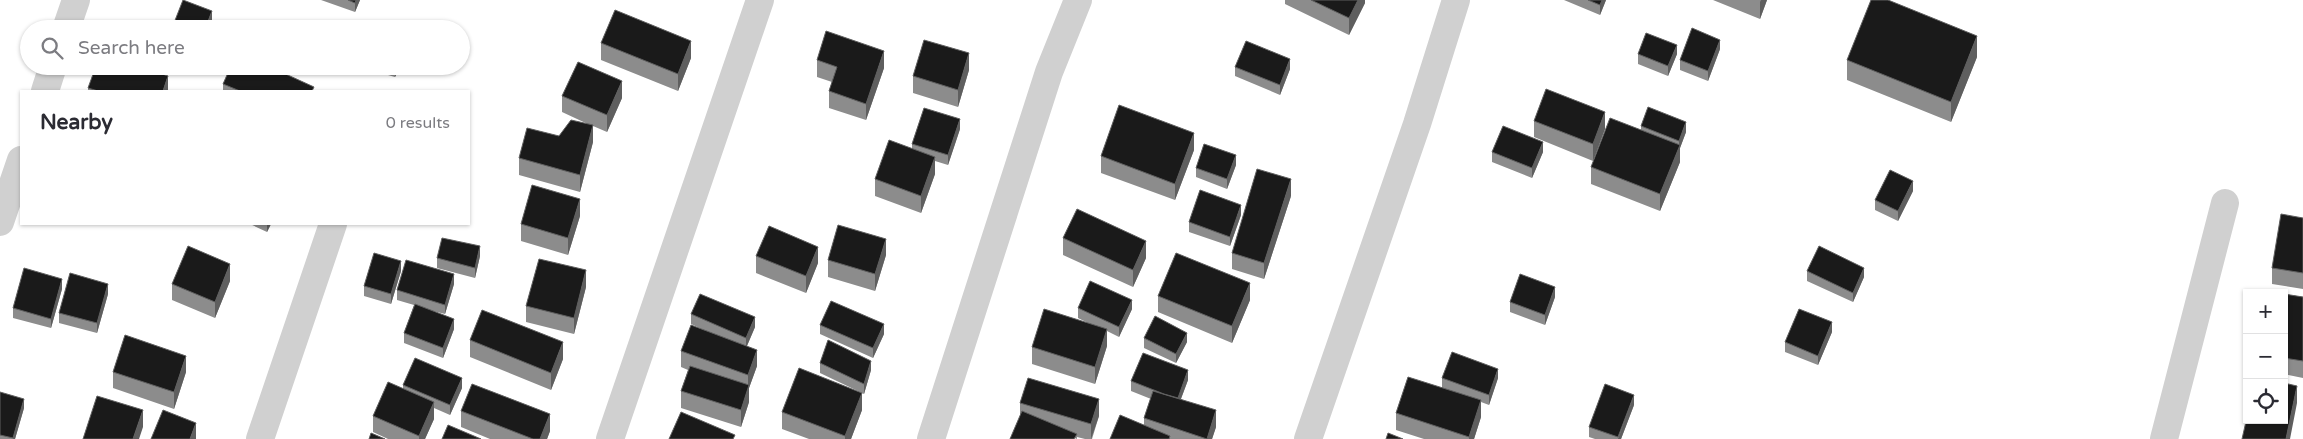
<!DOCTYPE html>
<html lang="en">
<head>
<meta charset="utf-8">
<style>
  body { margin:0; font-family:"Varela Round",sans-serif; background:#f2f2f3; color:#2b2b33 }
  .controls { position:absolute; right:15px; bottom:15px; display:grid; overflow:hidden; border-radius:0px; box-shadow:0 1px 4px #0004 }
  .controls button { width:45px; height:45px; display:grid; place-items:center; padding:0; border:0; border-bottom:1px solid #e1e1e2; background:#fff; color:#2b2b33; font:25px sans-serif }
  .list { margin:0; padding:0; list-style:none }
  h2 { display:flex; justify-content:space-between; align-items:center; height:65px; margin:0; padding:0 20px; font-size:21px }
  h2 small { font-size:16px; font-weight:400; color:#7c7c81 }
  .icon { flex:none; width:28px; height:28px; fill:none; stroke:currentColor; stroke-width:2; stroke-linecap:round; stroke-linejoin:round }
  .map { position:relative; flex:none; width:2303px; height:439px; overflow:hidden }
  .search { position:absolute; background:#fff; box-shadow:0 1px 4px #0004; left:20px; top:20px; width:450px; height:55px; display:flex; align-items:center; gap:12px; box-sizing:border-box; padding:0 18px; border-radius:28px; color:#7c7c81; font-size:19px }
  .panel { position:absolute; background:#fff; box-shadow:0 1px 4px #0004; left:20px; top:90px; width:450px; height:135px; border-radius:0px }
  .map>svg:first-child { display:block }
</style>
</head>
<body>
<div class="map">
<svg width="2303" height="439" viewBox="0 0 2303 439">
  <rect width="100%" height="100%" fill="#fff"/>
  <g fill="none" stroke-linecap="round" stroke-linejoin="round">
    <path stroke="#d0d0d0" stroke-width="28" d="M66,29L76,0
      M45,91L53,66
      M0,222L21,160
      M260,439L333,224
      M610,439L760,0
      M931,439L1049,72L1078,0
      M1308,439L1417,124L1456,0
      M2164,439L2225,203"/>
  </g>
  <path fill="#8c8c8c" d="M321,0H360L355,12Z
    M1285,0H1365V3L1349,35L1285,4Z
    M1564,0H1606L1600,15Z
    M1713,0H1767L1760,19Z
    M601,43L691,58L678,91L601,60Z
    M1720,49L1708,81L1680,70V60Z
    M1638,54H1677L1668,76L1638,64Z
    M1977,57L1951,122L1847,80V60Z
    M817,60L884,68L866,120L829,108V91L832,82L817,77Z
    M231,66H285L282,73L314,91H223V84Z
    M381,66H400V68L395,77L381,73Z
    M1235,67L1290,69L1280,95L1235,76Z
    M969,70L958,107L913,93V76Z
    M88,88L168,91H88Z
    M562,96L622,98L607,132L593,126V142L580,192L519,175V158L559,136L590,125L562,112Z
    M1534,121L1605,129L1593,161L1534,137Z
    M1641,126L1686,132L1680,148V162L1660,211L1591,184V167L1641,130Z
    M960,129L948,165L935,161V174L921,213L875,196V179L912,149V144Z
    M1194,150L1175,200L1101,173V156Z
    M1492,152H1543L1532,178L1492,162Z
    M1236,165L1227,189L1196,177V168Z
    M1913,191L1898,221L1875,210V200Z
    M1291,196L1264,279L1232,269V253Z
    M1241,215L1230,246L1189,232V222Z
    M580,216L568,255L521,241V224Z
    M2303,218V289L2272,284V268Z
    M250,224H271L267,232Z
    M1063,238L1146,258L1133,287L1063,255Z
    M886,255L875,291L828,277V260Z
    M480,256L475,278L437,268V258Z
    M756,256L818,263L806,293L756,273Z
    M401,271L391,304L364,296V286Z
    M1807,271L1864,277L1853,302L1807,281Z
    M230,281L215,318L172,300V284Z
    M454,284L445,314L429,310L454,329L443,358L404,343V333L414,305L397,300V290Z
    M586,287L574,334L526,322V306Z
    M62,289L51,328L13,318V308Z
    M108,294L97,333L59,323V313Z
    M2284,294L2303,297V378L2284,374Z
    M1158,296L1250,300L1232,343L1158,312Z
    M1555,297L1545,325L1510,312V302Z
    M1078,308L1132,309L1119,337L1107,331V346L1095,384L1032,364V347L1088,323L1078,318Z
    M691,314L755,327L747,346L757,366L749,388V402L741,427L681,408V391L688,370L681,367V351L706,331L691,324Z
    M820,325L884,334L873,358L820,334Z
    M1832,332L1818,365L1785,352V342Z
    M1144,338L1187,342L1176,363L1144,348Z
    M470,340L563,359L551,390L470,357Z
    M820,363L871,370L864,394L862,393V410L851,439H809L782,429V412L862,393L820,373Z
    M113,372H186L174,409L113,388Z
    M1442,378H1498L1489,405L1481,402V417L1474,439H1424L1396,430V413L1442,388Z
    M1188,380L1181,399L1216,427L1212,439H1110L1144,425V418L1151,399L1131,391V381Z
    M403,385L462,388L450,415L434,408V419L425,439H388L373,432V416L403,388Z
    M0,392L24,408L15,439H0Z
    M1020,403L1099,416L1092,439H1085L1077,437V439L1020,416Z
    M1634,405L1621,439H1595L1589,437V427Z
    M461,411L550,431L547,439H490L461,427Z"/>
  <path fill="#5f5f5f" d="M356,0H360L355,12V3Z
    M1358,0H1365V3L1349,35V18Z
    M1602,0H1606L1600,15V5Z
    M1761,0H1767L1760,19V2Z
    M212,11V21L209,29H205Z
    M1977,36V57L1951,122V102Z
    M1720,40V49L1708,81V71Z
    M691,41V58L678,91V74Z
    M1677,45V54L1668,76V66Z
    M884,51V68L866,120V104Z
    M969,53V70L958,107V90Z
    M1290,59V69L1280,95V85Z
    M281,66H285L280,78V68Z
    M396,66H400V68L395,77Z
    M168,76V91H163Z
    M622,81V98L607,132V115Z
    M1605,112V129L1593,161V144Z
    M960,119V129L948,165V155Z
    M1686,122V132L1680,148V162L1660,211V194L1679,148V141Z
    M593,125V142L580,192V175Z
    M1194,133V150L1175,200V184Z
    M1543,142V152L1532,178V168Z
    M1236,155V165L1227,189V179Z
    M935,157V174L921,213V196Z
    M1291,179V196L1264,279V263Z
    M1913,181V191L1898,221V211Z
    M580,199V216L568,255V238Z
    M1241,205V215L1230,246V237Z
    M267,224H271L267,232Z
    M886,239V255L875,291V274Z
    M1146,241V258L1133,287V270Z
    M480,246V256L475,278V268Z
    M818,247V263L806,293V276Z
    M401,261V271L391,304V294Z
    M230,264V281L215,318V302Z
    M1864,268V277L1853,302V293Z
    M586,270V287L574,334V318Z
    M454,274V284L445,314V305Z
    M62,279V289L51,328V319Z
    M1250,283V300L1232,343V326Z
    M108,284V294L97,333V323Z
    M1555,287V297L1545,325V315Z
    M1132,300V309L1119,337V327Z
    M755,317V327L746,348V338Z
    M454,319V329L443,358V348Z
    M1832,322V332L1818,365V356Z
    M884,324V334L873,358V348Z
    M1107,329V346L1095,384V367Z
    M1187,333V342L1176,363V354Z
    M563,342V359L551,390V373Z
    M757,350V366L749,388V402L741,427V410L748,389V375Z
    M186,356V372L174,409V392Z
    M871,361V370L864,394V384Z
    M1498,369V378L1489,405V395Z
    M1188,370V380L1177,409V399Z
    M462,378V388L450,415V405Z
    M2297,386V403L2290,439H2286Z
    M862,393V410L851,439H845V436Z
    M1634,395V405L1621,439H1618Z
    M24,399V408L15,439H13Z
    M1099,399V416L1091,439V424Z
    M1481,400V417L1474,439H1469V437Z
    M434,402V419L425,439H419V436Z
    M143,410V427L139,439H133Z
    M1216,410V427L1212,439H1207Z
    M550,414V431L547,439H540Z
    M196,423V439H190Z"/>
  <path fill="#1a1a1a" stroke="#5f5f5f" d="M183,0L212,11L205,29H175L172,28Z
    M348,0H356L355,3Z
    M1311,0H1358L1349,18Z
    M1588,0H1602L1600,5Z
    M1871,0H1888L1977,36L1951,102L1847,60Z
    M615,10L691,41L678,74L601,43Z
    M248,26L255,29H247Z
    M1692,28L1720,40L1708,71L1680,60Z
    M826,31L884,51L866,104L829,91L837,67L817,60Z
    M1646,33L1677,45L1668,66L1638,54Z
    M924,40L969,53L958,90L913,76Z
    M1246,41L1290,59L1280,85L1235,67Z
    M578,62L622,81L607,115L562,96Z
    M96,66H139L168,76L163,91H98L88,88Z
    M231,66H268L314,87L312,91H240L223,84Z
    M1546,89L1605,112L1593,144L1534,121Z
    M1119,105L1194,133L1175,184L1101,156Z
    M1648,107L1686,122L1679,141L1641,126Z
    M924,108L960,119L948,155L912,144Z
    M1610,118L1680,145L1660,194L1591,167Z
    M571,120L593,125L580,175L519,158L527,128L559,136Z
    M1503,126L1543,142L1532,168L1492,152Z
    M889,140L935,157L921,196L875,179Z
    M1204,144L1236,155L1227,179L1196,168Z
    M1257,169L1291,179L1264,263L1232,253Z
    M1890,170L1913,181L1898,211L1875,200Z
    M532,185L580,199L568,238L521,224Z
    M1200,190L1241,205L1230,237L1189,222Z
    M1077,209L1146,241L1133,270L1063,238Z
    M2281,214L2303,218V273L2272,268Z
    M838,225L886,239L875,274L828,260Z
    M769,226L818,247L806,276L756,256Z
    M442,238L480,246L475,268L437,258Z
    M188,246L230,264L215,302L172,284Z
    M1819,246L1864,268L1853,293L1807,271Z
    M374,253L401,261L391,294L364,286Z
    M1176,253L1250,283L1232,326L1158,296Z
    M539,259L586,270L574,318L526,306Z
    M406,260L454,274L445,305L397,290Z
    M24,268L62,279L51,319L13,308Z
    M70,273L108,284L97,323L59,313Z
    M1520,274L1555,287L1545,315L1510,302Z
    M1090,281L1132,300L1119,327L1078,308Z
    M2266,290L2280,293H2266Z
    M700,294L755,317L746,338L691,314Z
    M2284,294L2303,297V361L2284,358Z
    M831,301L884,324L873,348L820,325Z
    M415,304L454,319L443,348L404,333Z
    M1044,309L1107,329L1095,367L1032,347Z
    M1799,309L1832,322L1818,356L1785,342Z
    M482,310L563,342L551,373L470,340Z
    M1155,316L1187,333L1176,354L1144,338Z
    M691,325L757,350L748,375L681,351Z
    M125,335L186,356L174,392L113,372Z
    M828,340L871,361L864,384L820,363Z
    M1452,352L1498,369L1489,395L1442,378Z
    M1143,353L1188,370L1178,398L1164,394L1131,381Z
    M415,358L462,378L450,405L403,385Z
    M690,366L749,385L741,410L681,391Z
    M799,368L862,393L845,436L782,412Z
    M1408,377L1481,400L1469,437L1396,413Z
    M1028,378L1099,399L1091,424L1020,403Z
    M388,382L434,402L419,436L373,416Z
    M2284,383L2297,386L2286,439H2242L2247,417V420H2284Z
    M472,384L550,414L540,439H533L461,411Z
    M1605,384L1634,395L1618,437L1589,427Z
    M1153,391L1216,410L1207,439L1144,418Z
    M0,392L24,399L13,438L0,435Z
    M97,396L143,410L133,439H83Z
    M163,410L196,423L190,439H151Z
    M1022,411L1077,434L1074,439H1010Z
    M681,412L735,435L733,439H669Z
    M1120,415L1170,436L1169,439H1110Z
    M448,425L481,439H442Z
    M371,433L385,439H369Z
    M1388,433L1403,439H1386Z"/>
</svg>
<div class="controls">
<button>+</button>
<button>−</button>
<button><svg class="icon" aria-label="locate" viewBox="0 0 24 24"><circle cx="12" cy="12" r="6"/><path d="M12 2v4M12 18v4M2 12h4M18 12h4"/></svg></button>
</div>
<div class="search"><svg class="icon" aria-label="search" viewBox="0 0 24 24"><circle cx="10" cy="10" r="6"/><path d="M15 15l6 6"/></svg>Search here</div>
<section class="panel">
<h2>Nearby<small>0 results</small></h2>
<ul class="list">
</ul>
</section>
</div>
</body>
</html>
